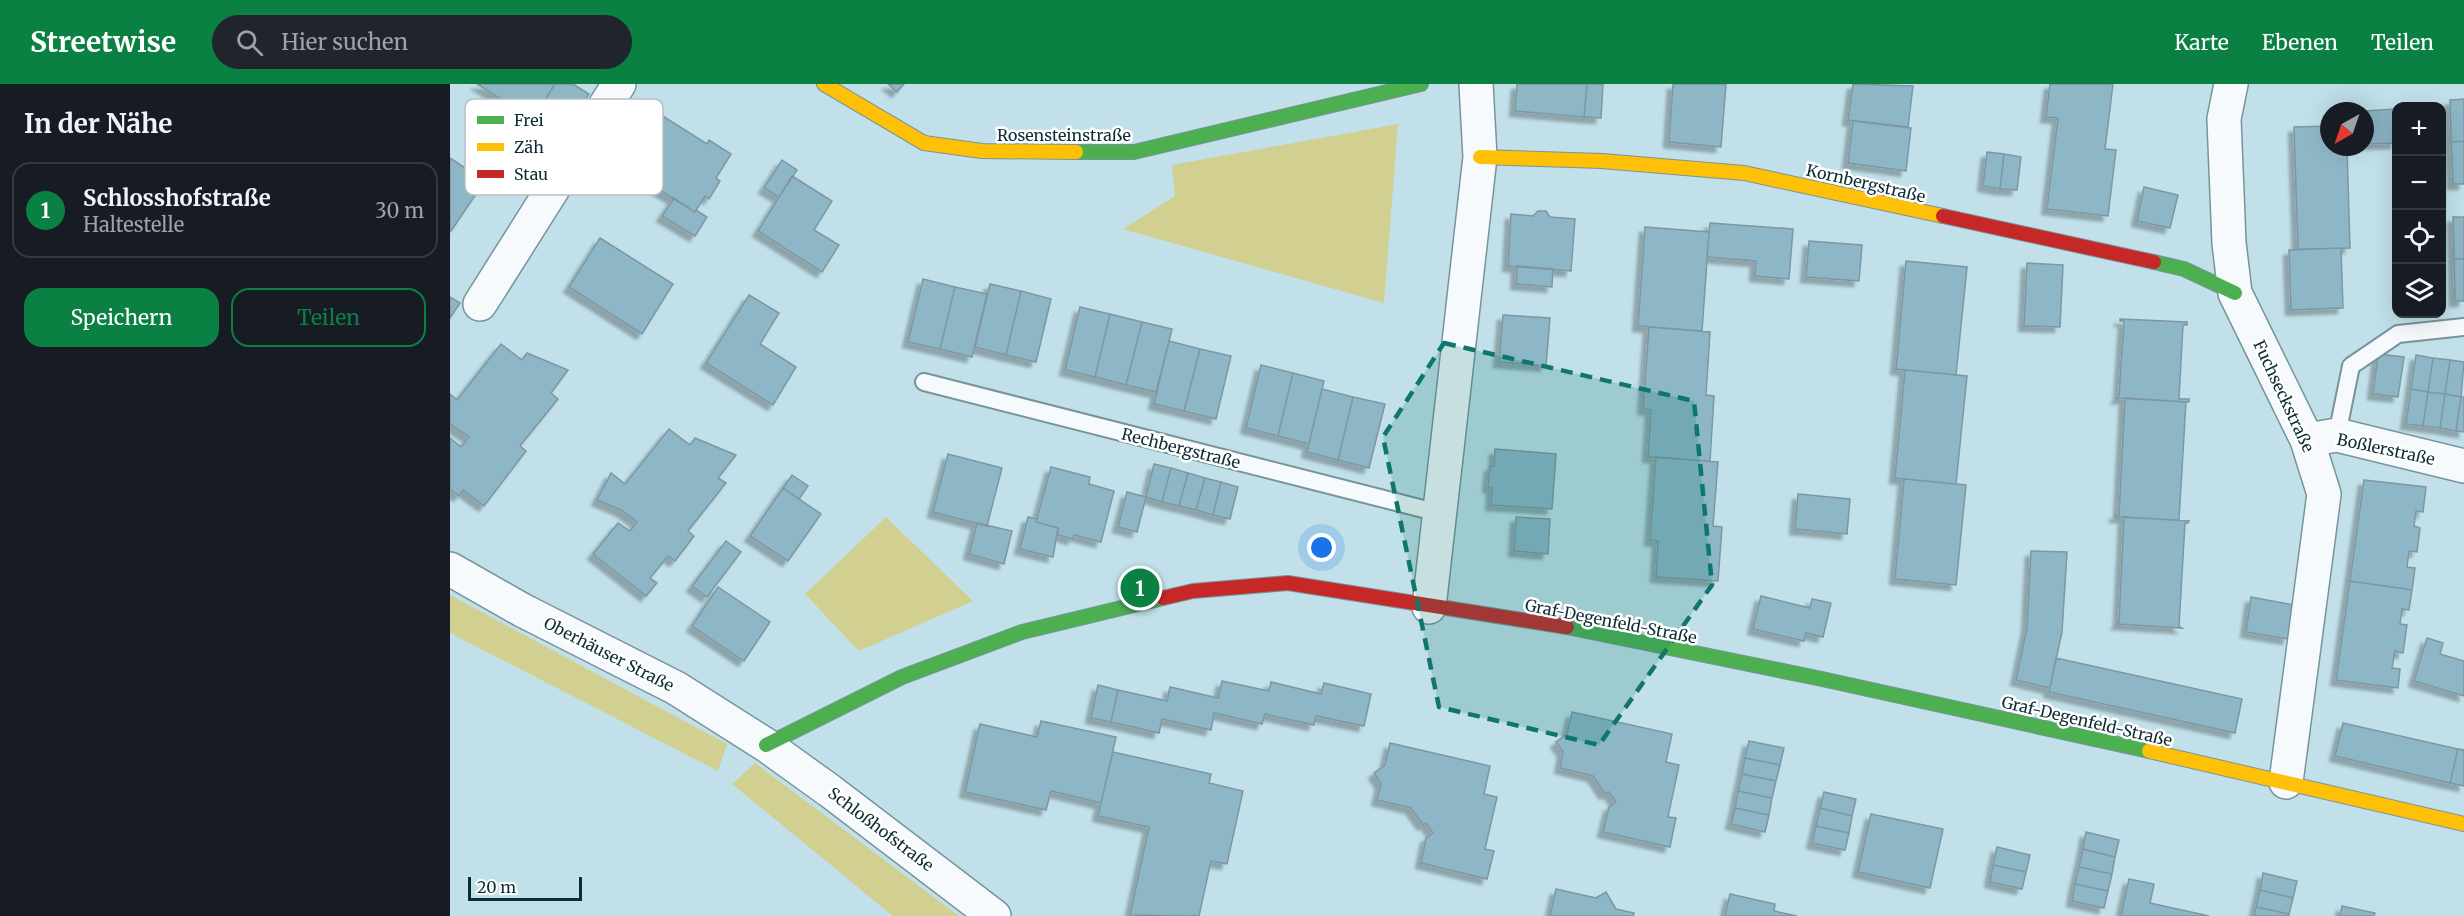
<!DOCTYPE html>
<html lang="de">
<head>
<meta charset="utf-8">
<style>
  body { margin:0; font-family:Merriweather,serif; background:#20242c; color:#f1f3f6 }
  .controls { position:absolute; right:18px; top:18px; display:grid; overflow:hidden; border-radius:12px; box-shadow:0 6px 24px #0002 }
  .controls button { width:54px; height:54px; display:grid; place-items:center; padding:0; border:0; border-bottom:2px solid #363941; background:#171b24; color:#f1f3f6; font:30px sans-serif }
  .compass { position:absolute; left:1870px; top:18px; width:54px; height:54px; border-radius:50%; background:#171b24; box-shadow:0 6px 24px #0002; rotate:220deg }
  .scale { position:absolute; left:18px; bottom:15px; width:114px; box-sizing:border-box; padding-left:6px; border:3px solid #0d2c33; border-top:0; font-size:16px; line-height:21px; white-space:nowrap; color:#0d2c33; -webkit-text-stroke:4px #fff; paint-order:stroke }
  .you { position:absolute; left:872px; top:464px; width:21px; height:21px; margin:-15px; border:4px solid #fff; border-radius:50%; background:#1a73e8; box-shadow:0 0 0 9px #1a73e833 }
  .badge { display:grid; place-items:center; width:39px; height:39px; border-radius:50%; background:#0b8043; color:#fff; font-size:20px; font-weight:700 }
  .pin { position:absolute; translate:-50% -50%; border:3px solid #fff; box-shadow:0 2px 6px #0006 }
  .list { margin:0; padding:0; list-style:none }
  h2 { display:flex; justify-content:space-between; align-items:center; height:78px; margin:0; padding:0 24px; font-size:26px }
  h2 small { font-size:20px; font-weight:400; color:#9ea1a6 }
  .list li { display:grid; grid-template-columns:39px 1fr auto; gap:18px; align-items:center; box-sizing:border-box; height:96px; margin:0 12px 12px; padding:0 12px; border:2px solid #363941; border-radius:18px }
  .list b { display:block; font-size:22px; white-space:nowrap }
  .list p { margin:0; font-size:20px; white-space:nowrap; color:#9ea1a6 }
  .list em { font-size:20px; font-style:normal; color:#9ea1a6 }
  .actions { display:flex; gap:12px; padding:18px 24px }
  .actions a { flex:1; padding:14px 0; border:2px solid #0b8043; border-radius:18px; text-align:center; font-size:21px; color:#0b8043 }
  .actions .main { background:#0b8043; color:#fff }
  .icon { flex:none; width:33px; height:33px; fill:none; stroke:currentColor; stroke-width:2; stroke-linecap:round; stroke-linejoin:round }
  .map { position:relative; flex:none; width:2014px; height:832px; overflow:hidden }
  header { display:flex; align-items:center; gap:36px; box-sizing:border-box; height:84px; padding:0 30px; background:#0b8043; color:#fff }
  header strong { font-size:28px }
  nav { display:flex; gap:33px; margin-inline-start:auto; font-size:21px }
  .search { width:420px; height:54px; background:#20242c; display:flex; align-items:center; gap:15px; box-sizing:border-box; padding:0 21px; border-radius:33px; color:#9ea1a6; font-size:22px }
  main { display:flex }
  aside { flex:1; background:#171b24 }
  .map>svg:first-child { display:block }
</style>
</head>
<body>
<header>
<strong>Streetwise</strong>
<div class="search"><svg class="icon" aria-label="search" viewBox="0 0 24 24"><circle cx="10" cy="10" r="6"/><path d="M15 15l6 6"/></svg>Hier suchen</div>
<nav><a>Karte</a><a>Ebenen</a><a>Teilen</a></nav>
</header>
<main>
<aside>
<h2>In der Nähe<small></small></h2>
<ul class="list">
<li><span class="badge">1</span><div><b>Schlosshofstraße</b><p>Haltestelle</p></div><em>30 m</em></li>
</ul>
<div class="actions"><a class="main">Speichern</a><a>Teilen</a></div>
</aside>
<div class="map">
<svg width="2014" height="832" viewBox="0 0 2014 832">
  <defs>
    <filter id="shadow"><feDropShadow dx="-5.5" dy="5.5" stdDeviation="1.5" flood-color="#0004"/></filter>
  </defs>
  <rect width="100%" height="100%" fill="#c1e0e9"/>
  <path fill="#d2d090" d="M948,40L934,219L673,145L725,112L722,81Z
    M436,433L523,517L409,567L355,510Z
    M0,511L277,660L268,687L0,549Z
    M305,679L509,832H443L282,700Z"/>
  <path fill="#8db6c6" stroke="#7e97a0" stroke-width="1.5" filter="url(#shadow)" d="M27,0H105L83,35Z
    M105,0H123L139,10L117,45L88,27Z
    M438,0H454L447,8Z
    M1067,0H1137L1134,33L1065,27Z
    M1137,0H1153L1151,34L1134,33Z
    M1223,0H1276L1271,63L1219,58Z
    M1403,0L1463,2L1458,43L1398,36Z
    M1600,0H1663L1655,65L1666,66L1658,132L1597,125L1608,34L1596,33Z
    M2014,15V57L2001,58L2000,16Z
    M1946,25V59L1915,60L1914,27Z
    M211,31L257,60L259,56L281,70L266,94L270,97L259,115L255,112L245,128L169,81L189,49L197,53Z
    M1403,37L1461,44L1456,87L1398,79Z
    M1879,42V63H1897L1900,164L1848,165L1844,43Z
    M2014,57V100H2003L2001,58Z
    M1537,68L1554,70L1550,105L1533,102Z
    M1554,70L1571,73L1567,106L1550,105Z
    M0,74L35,97L1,147L0,146Z
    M332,76L347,86L329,113L314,104Z
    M342,92L382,117L364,146L389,161L372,188L308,147Z
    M1694,103L1728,111L1720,144L1687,137Z
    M224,114L245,128L246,126L257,133L245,152L212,132Z
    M1088,127H1096L1100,133L1125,135L1121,187L1058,182L1061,130L1083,132Z
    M2003,133H2014V175H2004Z
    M1260,139L1343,145L1339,195L1305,192L1306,177L1257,173Z
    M1195,143L1259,148L1252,247L1188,242Z
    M150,154L223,200L192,250L119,203Z
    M1359,157L1412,161L1409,197L1356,193Z
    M1891,164L1893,224L1841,226L1839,166Z
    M2004,175H2014V217H2005Z
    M1456,177L1517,183L1506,291L1446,285Z
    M1577,179L1613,181L1610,243L1574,242Z
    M1067,182L1103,185L1102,203L1066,200Z
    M473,195L505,203L490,265L458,258Z
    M540,200L571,207L556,271L525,263Z
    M505,203L537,210L522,273L490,265Z
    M571,207L601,215L586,278L556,271Z
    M299,211L329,229L310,260L346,283L323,321L256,279Z
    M0,213L10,219L0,234Z
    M630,223L660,230L645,293L615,286Z
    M660,230L692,238L676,301L645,293Z
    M1053,231L1100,234L1096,282L1049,278Z
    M1670,235L1737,238V241H1733L1729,315H1739V318L1666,314L1669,312L1674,237H1670Z
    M692,238L722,245L706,308L676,301Z
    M1199,243L1260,248L1256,311L1264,312L1260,377L1198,373L1201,326L1193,325Z
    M719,257L750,265L734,327L704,320Z
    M51,260L72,276L77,269L118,286L101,309L108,315L70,362L76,367L34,422L13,406L9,412L0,405V354L11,363L19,353L0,340V310L7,316Z
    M750,265L781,272L766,335L734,327Z
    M1928,270L1954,273L1948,313L1923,310Z
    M1966,271L1983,274L1978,308L1961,305Z
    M1983,274L2000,276L1995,310L1978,308Z
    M2000,276L2014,278L2011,313L1995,310Z
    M811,281L843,289L828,352L796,344Z
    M1455,286L1517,292L1506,400L1445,394Z
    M843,289L874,297L859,360L828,352Z
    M872,305L903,313L888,376L857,368Z
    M1961,305L1978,308L1973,342L1956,340Z
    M1978,308L1995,310L1990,344L1973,342Z
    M1995,310L2011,313L2006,347L1990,344Z
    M903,313L935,320L919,384L888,376Z
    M2011,313H2014V348L2006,347Z
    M1675,314L1736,318L1729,436L1665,433V430L1669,431Z
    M219,345L240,361L245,354L286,371L268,394L276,399L238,447L244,452L225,477L218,472L200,494L207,499L196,512L143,470L168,439L180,447L187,438L171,426L147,416L161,389L175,400Z
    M1045,365L1106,370L1102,425L1041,421L1042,404L1038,403L1040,382H1044Z
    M498,370L552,384L537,442L483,428Z
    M1206,373L1268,378L1263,442L1272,443L1268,497L1206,493L1208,457L1200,456Z
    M704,380L721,384L712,418L696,413Z
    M601,383L640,393L639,400L664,407L651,458L624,451L623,455L608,451V444L586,438Z
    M721,384L738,389L729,422L712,418Z
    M738,389L755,394L746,426L729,422Z
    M342,391L358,402L349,415L333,404Z
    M755,394L771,398L763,431L746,426Z
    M1454,395L1516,401L1506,501L1445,495Z
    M1914,396L1976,403L1973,428L1966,427L1964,442L1970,444L1967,468L1959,467L1957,483L1965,484L1962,506L1900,497Z
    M771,398L788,403L780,435L763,431Z
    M333,404L371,430L338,477L300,452Z
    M677,408L696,413L687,448L668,443Z
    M1348,410L1400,415L1397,450L1345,445Z
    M578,433L587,435L586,438L608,444L603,473L570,465Z
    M1066,433L1100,435L1098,470L1064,467Z
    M1674,433L1739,437L1738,439H1735L1729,542L1732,544L1666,540L1669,538Z
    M527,439L562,447L554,480L519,470Z
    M276,457L291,468L257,513L242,502Z
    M1581,467L1617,468L1612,548L1600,604L1566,596L1577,544Z
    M1900,497L1962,506L1959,526L1952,525L1950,540L1957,541L1953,569L1945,567L1942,584L1950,585L1948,604L1886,596Z
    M268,503L320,538L294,577L242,542Z
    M1311,512L1360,524L1362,515L1381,519L1373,553L1356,549L1354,557L1303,545Z
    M1801,513L1844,521L1838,555L1796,548Z
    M1977,554L1993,559L1990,570L2014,577V612L1964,597Z
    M1606,574L1792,615L1785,649L1599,608Z
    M772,597L819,607L821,598L871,610L874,599L921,610L914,642L866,632L864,641L815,630L812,640L764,629L761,646L712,635L709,649L661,638L668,606L717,617L720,603L768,614Z
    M648,601L668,606L661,638L641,634Z
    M1122,628L1222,650L1216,678L1229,681L1218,733L1226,734L1220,763L1153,748L1159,723L1166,718L1159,708L1155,710L1143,692L1110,684L1113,668L1106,658L1117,650Z
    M591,637L666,653L651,719L601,707L596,726L515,708L530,640L587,653Z
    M1893,639L2008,665L2000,699L1885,672Z
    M1299,657L1334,664L1330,681L1295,674Z
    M940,659L1040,682L1034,710L1047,713L1035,765L1044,767L1037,795L971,779L976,754L983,749L976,739L973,741L961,724L927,716L931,700L924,689L935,681Z
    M2008,665L2014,666V702L2000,699Z
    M663,668L761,690L759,699L793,707L777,780L761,777L749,832L680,831L699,743L648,732Z
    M1295,674L1330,681L1326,697L1292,690Z
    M1292,690L1326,697L1322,714L1288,707Z
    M1288,707L1322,714L1319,731L1285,724Z
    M1374,708L1406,715L1402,732L1370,724Z
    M1285,724L1319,731L1315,748L1281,740Z
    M1370,724L1402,732L1399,749L1366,742Z
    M1421,730L1493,745L1480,804L1408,788Z
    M1366,742L1399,749L1395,766L1362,759Z
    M1636,748L1669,756L1665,773L1633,765Z
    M1547,763L1580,771L1576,788L1543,781Z
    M1633,765L1665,773L1662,790L1629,783Z
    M1543,781L1576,788L1572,805L1540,798Z
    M1629,783L1662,790L1658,807L1625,800Z
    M1813,789L1847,797L1843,814L1810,806Z
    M1679,795L1704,800L1700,819L1759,832H1671Z
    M1625,800L1658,807L1654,824L1622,817Z
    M1106,805L1146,814L1156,808L1166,825L1184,829L1183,832H1100Z
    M1810,806L1843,814L1839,830L1806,823Z
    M1280,810L1325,820L1324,827L1347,832H1275Z
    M1892,822L1925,829L1924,832H1890Z
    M1806,823L1839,830V832H1804Z"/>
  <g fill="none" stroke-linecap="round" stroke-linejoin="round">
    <g stroke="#77949b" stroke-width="20">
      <path id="lane" d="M474,298L989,429
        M1887,351L1901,282L1948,250L2014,243"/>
    </g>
    <g stroke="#77949b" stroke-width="36">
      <path id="street" d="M1781,0L1774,35L1779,159L1785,209L1857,356L1874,410L1836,698
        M30,220L169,0
        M1857,356L1887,351L2014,382
        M0,485L72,526L226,604L316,661L380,707L544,832
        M979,523L1030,73L1026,0"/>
    </g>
    <g stroke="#77949b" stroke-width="16">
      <path id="fast" d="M626,68H684L971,0
        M1704,178L1734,185L1785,209
        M1117,543L1372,595L1699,667
        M316,661L452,593L572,548L713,514"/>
    </g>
    <g stroke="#77949b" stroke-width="16">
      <path id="slow" d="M374,0L474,59L532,67L626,68
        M1030,73L1152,77L1294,89L1493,132
        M1699,667L2014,740"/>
    </g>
    <g stroke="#77949b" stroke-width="16">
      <path id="jam" d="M1493,132L1704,178
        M713,514L743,507L838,499L1117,543"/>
    </g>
    <use href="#lane" stroke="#f6fafc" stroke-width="16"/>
    <use href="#street" stroke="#f6fafc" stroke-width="33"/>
    <use href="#fast" stroke="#4caf50" stroke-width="14"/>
    <use href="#slow" stroke="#ffc107" stroke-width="14"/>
    <use href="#jam" stroke="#c62828" stroke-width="14"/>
  </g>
  <path fill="#0f766e" fill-opacity="0.2" stroke="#0f766e" stroke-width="4.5" stroke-dasharray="12 8" stroke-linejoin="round" d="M994,259L1244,317L1262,501L1149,661L989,623L933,353Z"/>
  <g text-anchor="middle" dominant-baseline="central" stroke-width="5" stroke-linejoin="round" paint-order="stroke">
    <g font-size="16" fill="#0d2c33" stroke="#fff">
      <text x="614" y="51">Rosensteinstraße</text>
      <text transform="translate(1416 99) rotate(13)">Kornbergstraße</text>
      <text transform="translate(1834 312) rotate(65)">Fuchseckstraße</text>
      <text transform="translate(731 364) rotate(14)">Rechbergstraße</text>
      <text transform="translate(1936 365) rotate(12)">Boßlerstraße</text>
      <text transform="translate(1161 537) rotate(11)">Graf-Degenfeld-Straße</text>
      <text transform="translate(159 570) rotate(27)">Oberhäuser Straße</text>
      <text transform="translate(1637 637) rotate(13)">Graf-Degenfeld-Straße</text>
      <text transform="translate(431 745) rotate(37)">Schloßhofstraße</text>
    </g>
  </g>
  <rect x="15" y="15" width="198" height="96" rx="9" fill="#fff" stroke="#b6c0c2" stroke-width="1.5"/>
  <rect x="27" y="32" width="27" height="8" fill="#4caf50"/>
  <rect x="27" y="59" width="27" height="8" fill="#ffc107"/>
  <rect x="27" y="86" width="27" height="8" fill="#c62828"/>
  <g font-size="16" fill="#0d2c33">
    <text x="64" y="42">Frei</text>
    <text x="64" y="69">Zäh</text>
    <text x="64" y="96">Stau</text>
  </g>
</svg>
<div class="controls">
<button>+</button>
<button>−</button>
<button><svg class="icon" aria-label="locate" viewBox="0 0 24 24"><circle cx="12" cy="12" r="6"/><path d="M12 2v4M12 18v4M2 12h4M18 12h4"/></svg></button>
<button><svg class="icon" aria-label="layers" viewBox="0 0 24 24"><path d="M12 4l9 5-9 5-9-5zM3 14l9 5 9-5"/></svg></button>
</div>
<svg class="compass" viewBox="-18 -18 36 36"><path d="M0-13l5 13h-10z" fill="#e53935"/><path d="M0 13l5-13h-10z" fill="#9ea1a6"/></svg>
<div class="scale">20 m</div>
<div class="you"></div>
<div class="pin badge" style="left:690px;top:504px">1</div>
</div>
</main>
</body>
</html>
